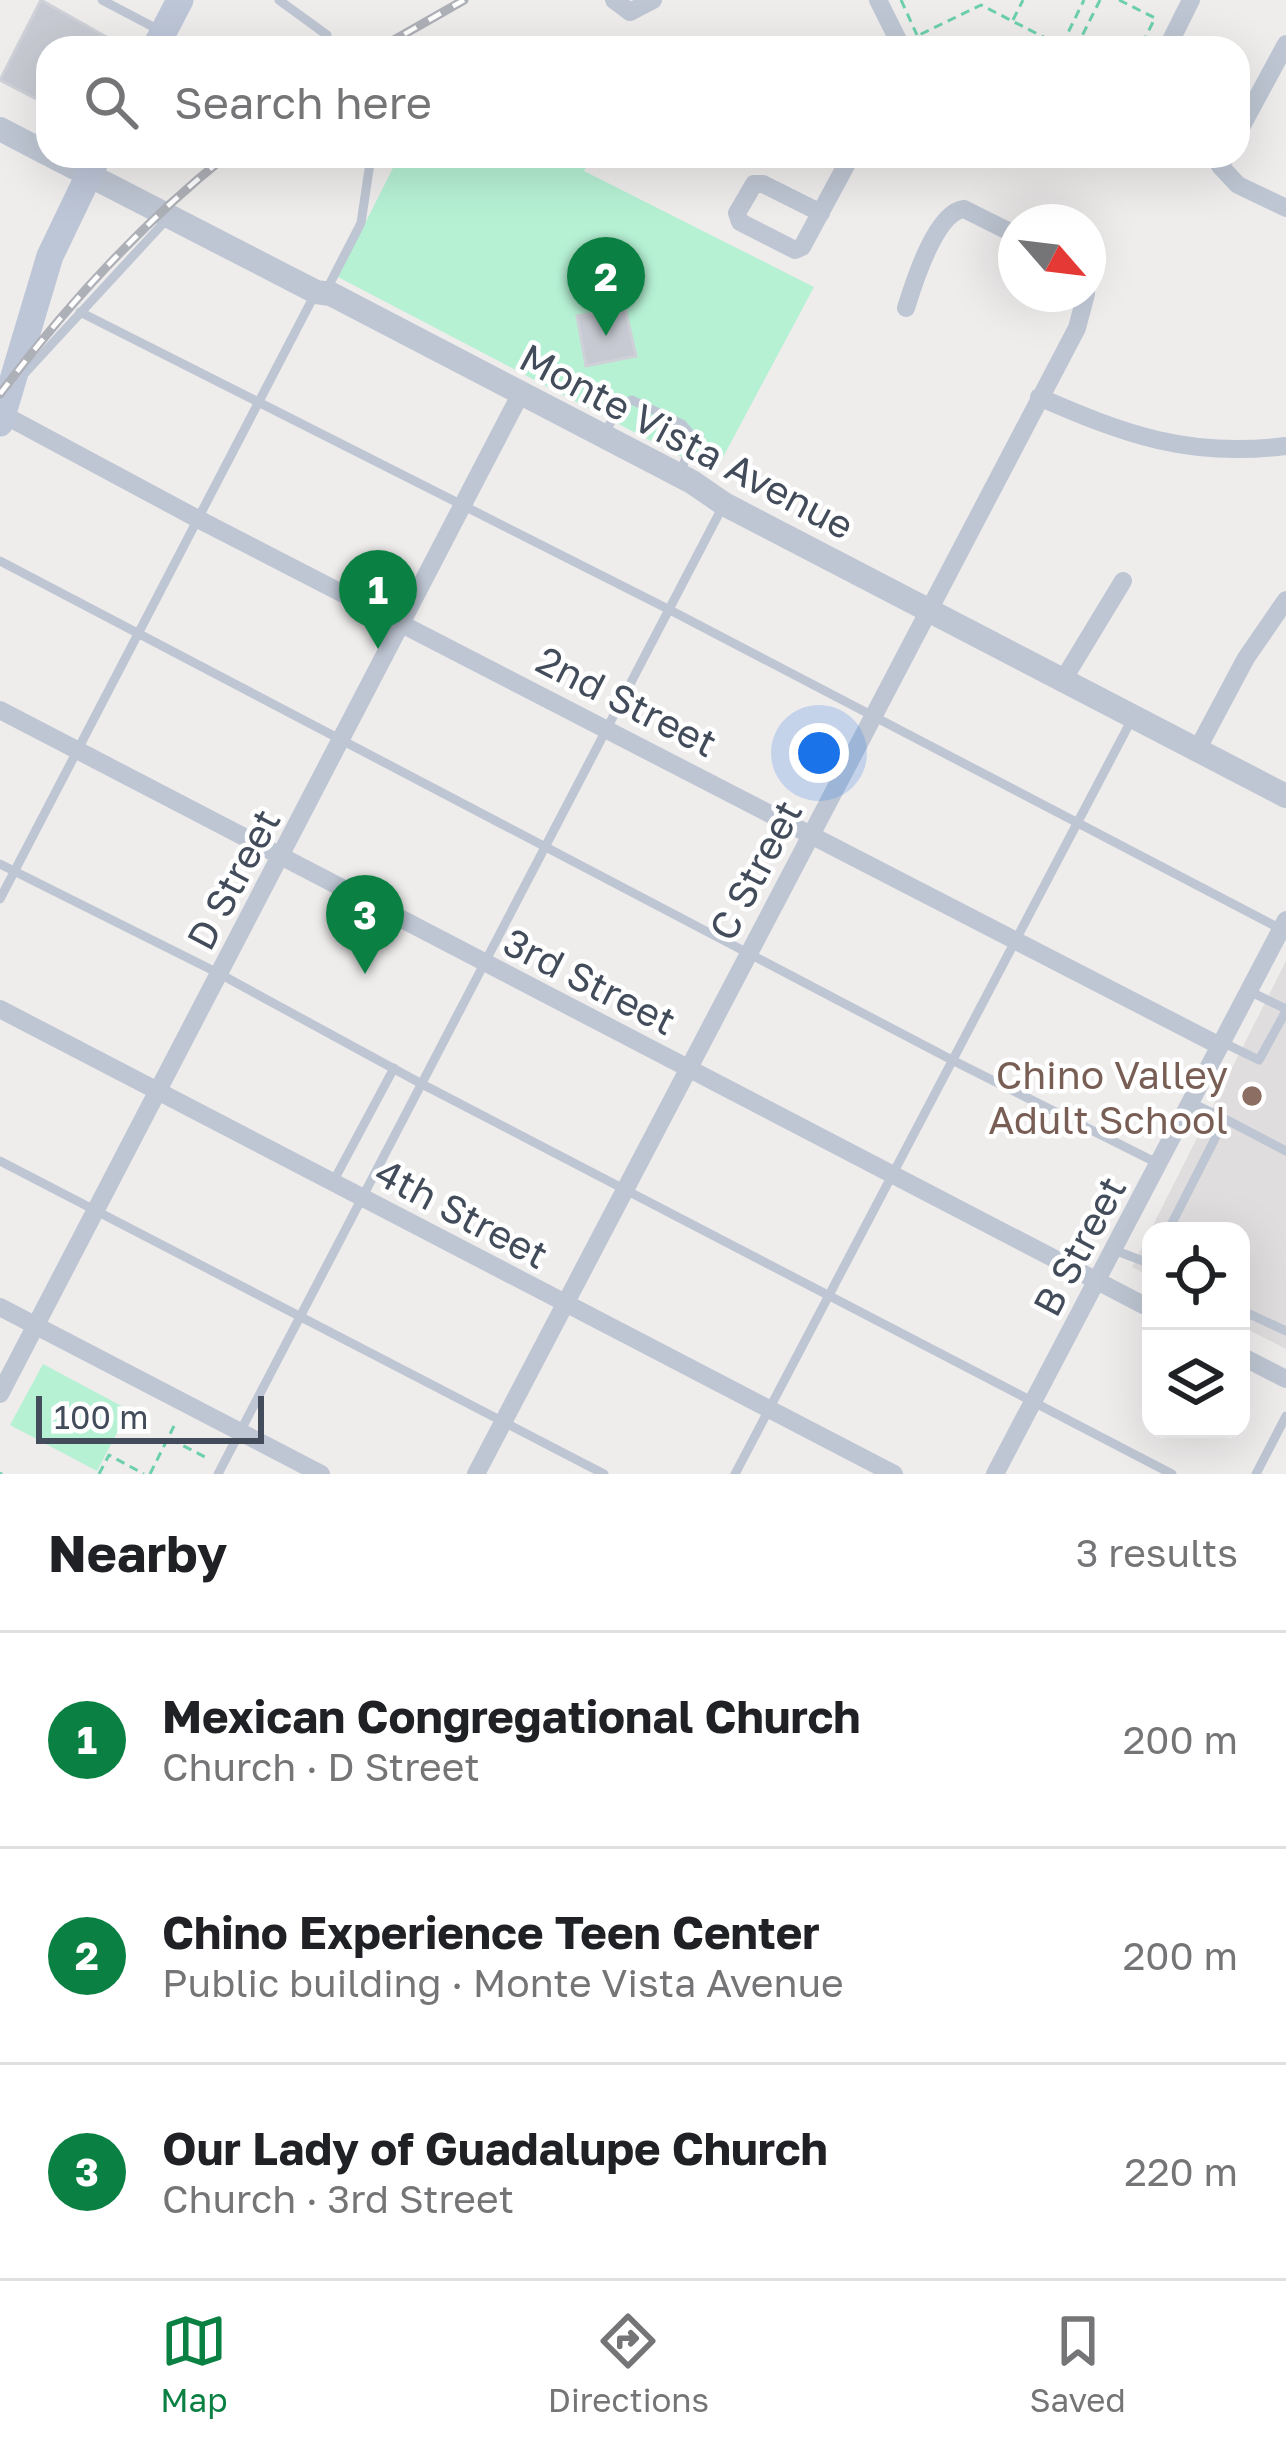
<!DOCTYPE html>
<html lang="en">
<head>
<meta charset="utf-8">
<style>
  body { margin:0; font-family:"Golos Text",sans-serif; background:#f6f6f6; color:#202124 }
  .controls { position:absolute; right:36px; bottom:36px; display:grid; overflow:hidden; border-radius:24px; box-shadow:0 12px 48px #0002 }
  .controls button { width:108px; height:108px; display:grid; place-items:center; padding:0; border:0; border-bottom:3px solid #e0e0e0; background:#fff; color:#202124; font:60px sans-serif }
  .compass { position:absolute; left:998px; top:204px; width:108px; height:108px; border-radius:50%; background:#fff; box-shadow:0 12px 48px #0002; rotate:118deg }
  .scale { position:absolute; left:36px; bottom:30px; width:228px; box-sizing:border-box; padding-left:12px; border:6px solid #434c5a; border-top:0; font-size:33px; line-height:42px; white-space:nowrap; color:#434c5a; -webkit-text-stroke:9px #fff; paint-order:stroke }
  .you { position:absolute; left:819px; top:753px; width:42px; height:42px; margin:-30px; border:9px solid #fff; border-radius:50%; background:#1a73e8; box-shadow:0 0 0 18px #1a73e833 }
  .badge { display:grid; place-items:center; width:78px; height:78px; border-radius:50%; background:#0b8043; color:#fff; font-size:39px; font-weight:700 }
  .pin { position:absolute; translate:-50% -99px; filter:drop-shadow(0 3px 6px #0008) }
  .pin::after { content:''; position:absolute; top:63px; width:42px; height:36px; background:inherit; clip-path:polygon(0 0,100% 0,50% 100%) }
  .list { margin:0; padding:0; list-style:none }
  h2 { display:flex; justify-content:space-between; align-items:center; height:156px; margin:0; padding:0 48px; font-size:51px }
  h2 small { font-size:39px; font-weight:400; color:#757577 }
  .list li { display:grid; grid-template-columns:78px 1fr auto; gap:36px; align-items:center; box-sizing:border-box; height:216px; padding:0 48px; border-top:3px solid #e0e0e0 }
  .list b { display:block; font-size:45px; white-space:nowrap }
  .list p { margin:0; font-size:39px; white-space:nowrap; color:#757577 }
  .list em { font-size:39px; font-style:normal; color:#757577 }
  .icon { flex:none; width:66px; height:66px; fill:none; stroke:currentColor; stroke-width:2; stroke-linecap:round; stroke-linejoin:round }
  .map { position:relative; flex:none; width:1286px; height:1474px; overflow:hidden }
  .search { position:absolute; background:#fff; box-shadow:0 12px 48px #0002; left:36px; right:36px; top:36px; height:132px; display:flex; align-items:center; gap:30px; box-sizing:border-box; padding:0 42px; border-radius:36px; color:#757577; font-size:45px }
  .sheet { height:804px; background:#fff }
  nav { display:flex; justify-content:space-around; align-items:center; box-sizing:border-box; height:168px; border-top:3px solid #e0e0e0; background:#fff; font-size:33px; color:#757577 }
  nav a { display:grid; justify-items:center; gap:6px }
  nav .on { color:#0b8043 }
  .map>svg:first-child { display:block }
</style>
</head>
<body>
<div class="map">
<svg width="1286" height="1474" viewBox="0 0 1286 1474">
  <rect width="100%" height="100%" fill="#efecec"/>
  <path fill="#e0ddde" d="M1286,961V1349L1241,1326V1231H1151V1277L1132,1267Z"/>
  <path fill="#b6f1d4" d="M399,156H591L584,171L814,287L714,474L338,277Z
    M43,1364L129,1410L97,1471L10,1425Z"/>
  <path fill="#c7cad2" stroke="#cfd1d8" stroke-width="3" d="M41,0L110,39L105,48H48V105L0,80Z
    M625,308L636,356L586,366L577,316Z"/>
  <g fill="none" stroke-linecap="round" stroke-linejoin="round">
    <path stroke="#6cd0ac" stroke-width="3" stroke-dasharray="9 6" stroke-linecap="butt" d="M901,0L917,35
      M1119,0L1155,18L1140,48
      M1013,20L1023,0
      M1062,45L1084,0
      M940,48L917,36L981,5L1065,48
      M1076,48L1100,0
      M170,1439L209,1459
      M0,1473L2,1474
      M99,1474L109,1455L144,1474
      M150,1474L174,1426"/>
    <path stroke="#bec6d3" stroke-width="9" d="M102,0L161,31
      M279,0L327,35
      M327,289L361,223L371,156
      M80,312L670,610L1281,929
      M25,373L168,218
      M603,435L622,404L632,400L682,424L694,438L679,475
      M0,561L952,1060L1159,1164
      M0,864L220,974L420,1083L1172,1474
      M0,899L316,292
      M1249,991L1286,1009
      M1222,1042L1259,1060L1286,1011
      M1225,1119L1286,1151
      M0,1161L604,1474
      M333,1182L394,1068
      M1168,1231L1225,1119L1192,1103
      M1114,1250L1151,1264
      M1241,1310L1286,1331
      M218,1474L724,504
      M735,1474L1133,717
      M1256,1474L1286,1416"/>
    <path stroke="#bec6d3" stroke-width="18" d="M614,0L630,12L653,0
      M878,0L902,48
      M1167,48L1191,0
      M1238,133L1286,44
      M1097,156H1101
      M1226,156L1220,166L1238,185L1286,208
      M821,213L763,184H754L737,213L740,222L795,250L802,247L851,156
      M906,308C914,282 936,212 964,209L1016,235
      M1039,397C1126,435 1189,458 1286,446
      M4,415L198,519L1220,1046
      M1063,680L1123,581
      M0,710L1151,1309
      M1197,750L1246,658L1286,600
      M0,1009L894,1474
      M0,1307L321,1474
      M1241,1356L1286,1379
      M0,1394L521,393
      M476,1474L1077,328L1086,294
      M995,1474L1286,920"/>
    <path stroke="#bec6d3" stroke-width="24" d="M0,129L48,154
      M52,156L316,292L331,294L692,482L724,504L1286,796"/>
    <path stroke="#bdc6d7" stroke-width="27" d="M155,48L180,0
      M0,423L50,256L98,156"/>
    <g stroke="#aeb0b7" stroke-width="9">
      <path id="rail" d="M380,48L464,0
        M0,394C66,306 140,225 226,156"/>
    </g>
    <use href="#rail" stroke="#fff" stroke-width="4.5" stroke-dasharray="14" stroke-linecap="butt"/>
  </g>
  <circle fill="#8d6e63" stroke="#fff" stroke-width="4.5" cx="1252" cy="1096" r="12"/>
  <g text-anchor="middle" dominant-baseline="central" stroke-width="9" stroke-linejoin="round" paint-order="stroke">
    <g font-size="39" fill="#434c5a" stroke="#fff">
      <text transform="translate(687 441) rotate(28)">Monte Vista Avenue</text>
      <text transform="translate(627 701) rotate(27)">2nd Street</text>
      <text transform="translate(755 870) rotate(-62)">C Street</text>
      <text transform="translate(233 879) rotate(-62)">D Street</text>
      <text transform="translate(590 981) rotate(27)">3rd Street</text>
      <text transform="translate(462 1213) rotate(28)">4th Street</text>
      <text transform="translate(1079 1246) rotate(-62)">B Street</text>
    </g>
    <g font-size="39" fill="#785e54" stroke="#fff" text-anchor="end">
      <text x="1228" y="1074">Chino Valley<tspan x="1228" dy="45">Adult School</tspan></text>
    </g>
  </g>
</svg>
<div class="controls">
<button><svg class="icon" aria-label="locate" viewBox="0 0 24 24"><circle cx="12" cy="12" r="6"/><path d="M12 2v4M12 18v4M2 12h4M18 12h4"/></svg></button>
<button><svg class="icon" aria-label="layers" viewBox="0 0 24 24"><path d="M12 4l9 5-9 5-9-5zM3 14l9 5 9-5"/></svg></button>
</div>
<svg class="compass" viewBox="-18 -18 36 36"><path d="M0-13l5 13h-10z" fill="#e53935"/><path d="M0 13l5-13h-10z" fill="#757577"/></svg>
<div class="scale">100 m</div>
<div class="you"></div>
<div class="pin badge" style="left:378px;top:649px">1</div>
<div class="pin badge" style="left:606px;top:336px">2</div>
<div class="pin badge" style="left:365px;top:974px">3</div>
<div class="search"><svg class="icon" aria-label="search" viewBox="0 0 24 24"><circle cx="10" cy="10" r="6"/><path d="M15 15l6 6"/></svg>Search here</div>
</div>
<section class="sheet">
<h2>Nearby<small>3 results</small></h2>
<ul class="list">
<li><span class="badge">1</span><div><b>Mexican Congregational Church</b><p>Church · D Street</p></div><em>200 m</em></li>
<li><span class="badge">2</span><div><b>Chino Experience Teen Center</b><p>Public building · Monte Vista Avenue</p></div><em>200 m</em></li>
<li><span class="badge">3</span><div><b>Our Lady of Guadalupe Church</b><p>Church · 3rd Street</p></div><em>220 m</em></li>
</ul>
</section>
<nav>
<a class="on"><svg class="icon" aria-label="map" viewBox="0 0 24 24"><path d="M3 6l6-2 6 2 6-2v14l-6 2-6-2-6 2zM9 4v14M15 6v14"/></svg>Map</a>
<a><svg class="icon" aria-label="directions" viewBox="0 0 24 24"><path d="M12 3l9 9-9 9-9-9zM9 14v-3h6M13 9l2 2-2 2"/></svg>Directions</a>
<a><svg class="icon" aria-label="saved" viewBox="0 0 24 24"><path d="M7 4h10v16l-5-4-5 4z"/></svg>Saved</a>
</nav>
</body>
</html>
